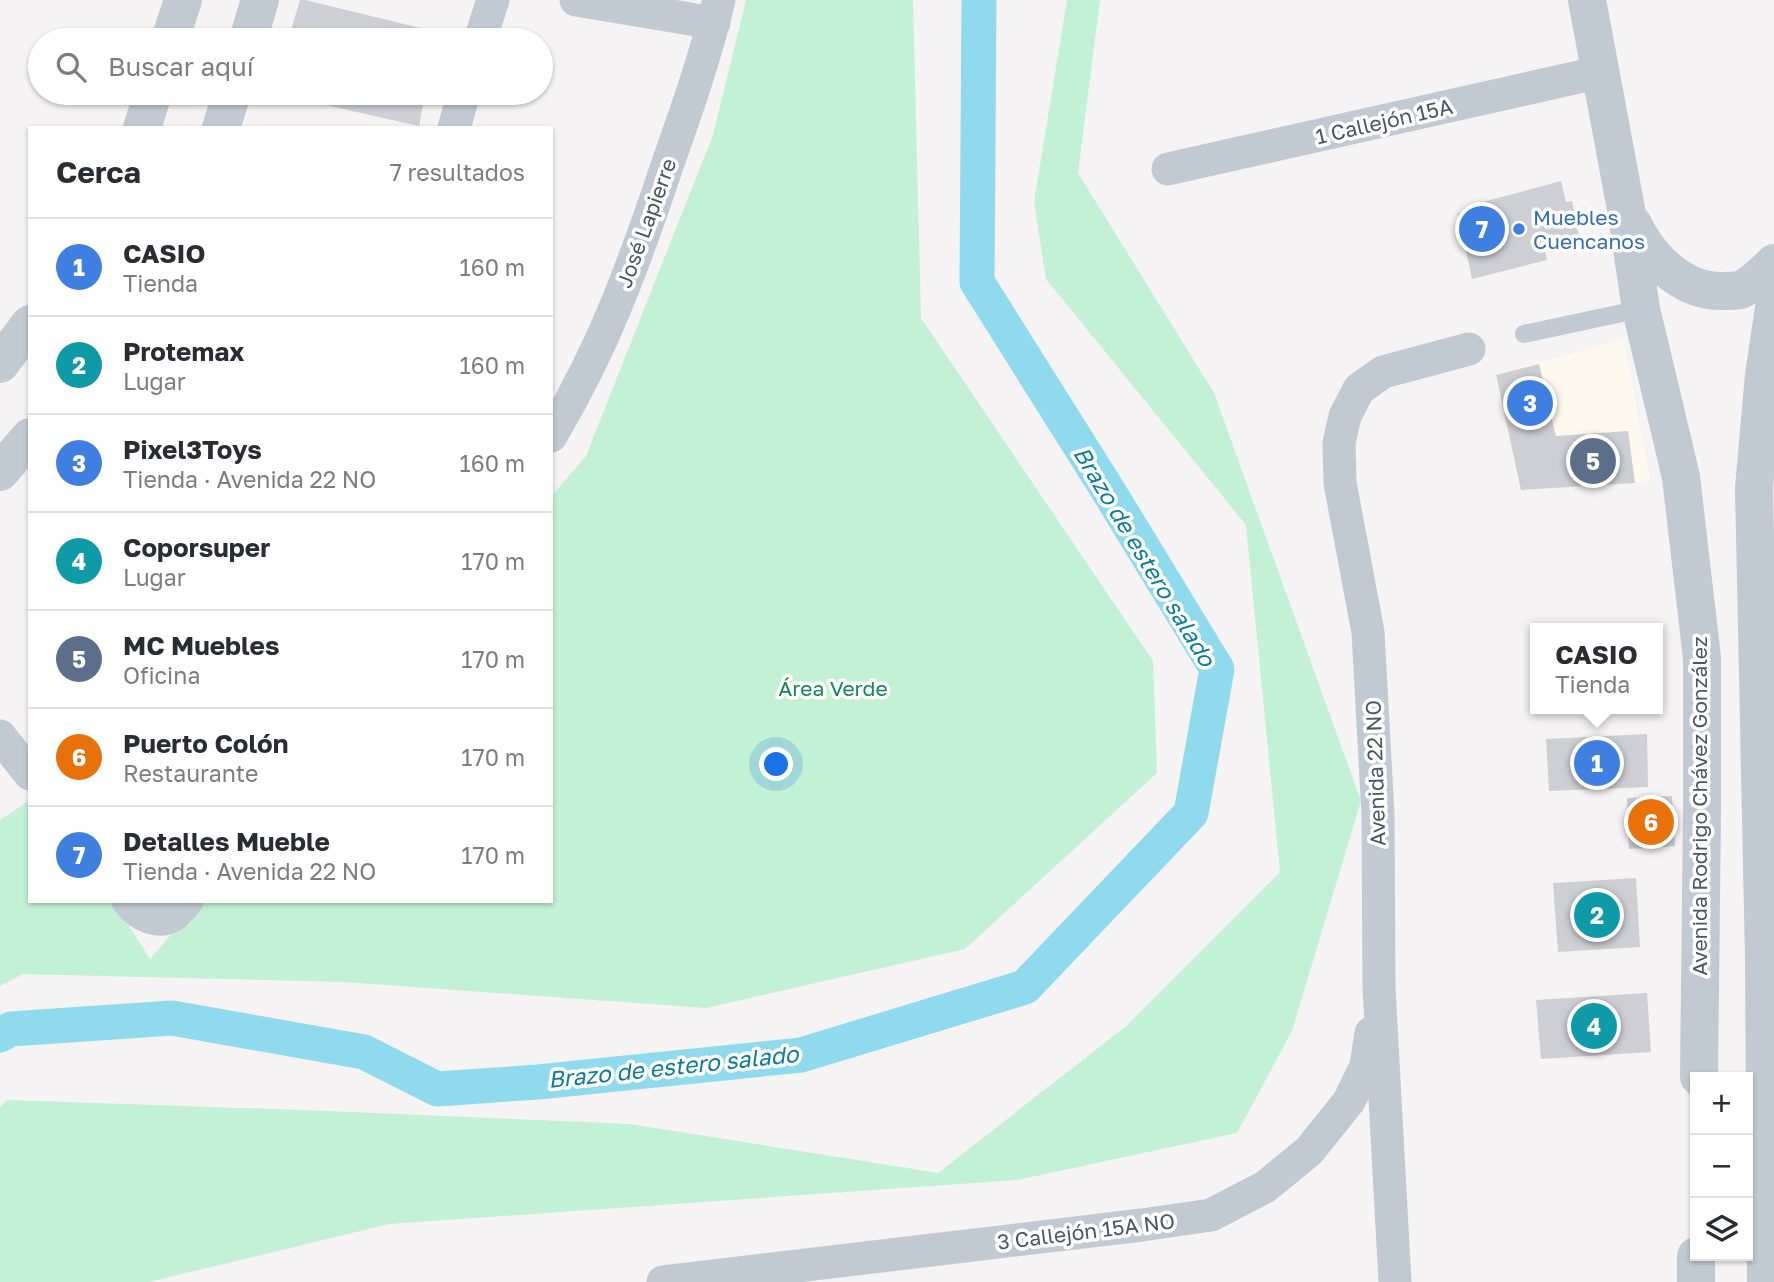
<!DOCTYPE html>
<html lang="es">
<head>
<meta charset="utf-8">
<style>
  body { margin:0; font-family:"Golos Text",sans-serif; background:#f7f7f7; color:#2b2b33 }
  .controls { position:absolute; right:21px; bottom:21px; display:grid; overflow:hidden; border-radius:0px; box-shadow:0 2px 5px #0004 }
  .controls button { width:63px; height:63px; display:grid; place-items:center; padding:0; border:0; border-bottom:2px solid #e1e1e2; background:#fff; color:#2b2b33; font:35px sans-serif }
  .you { position:absolute; left:777px; top:765px; width:24px; height:24px; margin:-18px; border:5px solid #fff; border-radius:50%; background:#1a73e8; box-shadow:0 0 0 10px #1a73e833 }
  .badge { display:grid; place-items:center; width:46px; height:46px; border-radius:50%; background:#2563eb; color:#fff; font-size:23px; font-weight:700 }
  .pin { position:absolute; translate:-50% -50%; border:4px solid #fff; box-shadow:0 2px 7px #0006 }
  .popup { position:absolute; left:1530px; top:623px; width:133px; height:91px; box-sizing:border-box; display:grid; place-content:center; border-radius:0px; background:#fff; filter:drop-shadow(0 2px 5px #0005); font-size:23px; white-space:nowrap; color:#7c7c81 }
  .popup b { font-size:26px; color:#2b2b33 }
  .popup::after { content:''; position:absolute; left:50%; top:100%; margin-left:-14px; border:14px solid transparent; border-top-color:#fff }
  .list { margin:0; padding:0; list-style:none }
  h2 { display:flex; justify-content:space-between; align-items:center; height:91px; margin:0; padding:0 28px; font-size:30px }
  h2 small { font-size:23px; font-weight:400; color:#7c7c81 }
  .list li { display:grid; grid-template-columns:46px 1fr auto; gap:21px; align-items:center; box-sizing:border-box; height:98px; padding:0 28px; border-top:2px solid #e1e1e2 }
  .list b { display:block; font-size:26px; white-space:nowrap }
  .list p { margin:0; font-size:23px; white-space:nowrap; color:#7c7c81 }
  .list em { font-size:23px; font-style:normal; color:#7c7c81 }
  .icon { flex:none; width:38px; height:38px; fill:none; stroke:currentColor; stroke-width:2; stroke-linecap:round; stroke-linejoin:round }
  .map { position:relative; flex:none; width:1774px; height:1282px; overflow:hidden }
  .search { position:absolute; background:#fff; box-shadow:0 2px 5px #0004; left:28px; top:28px; width:525px; height:77px; display:flex; align-items:center; gap:18px; box-sizing:border-box; padding:0 24px; border-radius:38px; color:#7c7c81; font-size:26px }
  .panel { position:absolute; background:#fff; box-shadow:0 2px 5px #0004; left:28px; top:126px; width:525px; height:777px; border-radius:0px }
  .map>svg:first-child { display:block }
</style>
</head>
<body>
<div class="map">
<svg width="1774" height="1282" viewBox="0 0 1774 1282">
  <rect width="100%" height="100%" fill="#f5f3f3"/>
  <path fill="#fdf9ef" d="M1624,339L1650,481L1521,490L1496,375Z"/>
  <path fill="#c3f1d5" d="M746,0H913L921,318L1153,661L1157,773L965,949L706,1008L344,982L23,974L0,986V820L30,800V901H113L150,959L200,901H551V497L586,456L713,135Z
    M1067,0H1100L1078,173L1214,393L1361,801L1292,1031L1237,1133L1017,1180L389,1224L149,1282H0V1107L7,1100L303,1110L630,1124L938,1173L1125,1027L1280,872L1246,525L1046,279L1034,202Z"/>
  <g fill="none" stroke-linecap="round" stroke-linejoin="round">
    <path stroke="#90daee" stroke-width="35" d="M0,1035L11,1029L172,1018L364,1052L437,1089L538,1082L801,1055L1025,987L1191,813L1217,669L1109,492L977,282L979,0"/>
  </g>
  <path fill="#cdcfd5" d="M300,0H305L437,32L436,40H288Z
    M272,93H425L419,126Z
    M1561,181L1566,202L1572,201L1580,244L1545,251L1547,260L1472,279L1458,214L1479,203Z
    M1539,364L1556,436L1628,431L1635,483L1521,490L1496,375Z
    M1647,734L1648,787L1549,791L1546,739Z
    M1672,796L1675,846L1629,849L1627,798Z
    M1636,878L1640,947L1558,952L1553,883Z
    M1647,993L1651,1052L1541,1059L1536,1000Z"/>
  <g fill="none" stroke-linecap="round" stroke-linejoin="round">
    <path stroke="#c1cad2" stroke-width="18" d="M1524,334L1641,309"/>
    <path stroke="#c1cad2" stroke-width="33" d="M576,0L714,23
      M480,40L493,0
      M454,128L464,93
      M1168,169L1601,72
      M551,436C575,395 597,352 615,308C635,260 652,211 668,163C687,109 706,55 719,0
      M0,736L30,774
      M128,901C138,915 159,926 175,914C179,910 183,905 187,901
      M663,1282L1142,1225L1211,1215L1265,1187L1309,1151L1349,1101L1366,1066L1371,1033
      M1395,1282L1379,988L1378,815L1368,632L1340,483L1339,443L1345,416L1359,389L1383,372L1469,349"/>
    <path stroke="#c1cad2" stroke-width="38" d="M1587,0L1626,209L1641,309L1681,477L1702,658V810L1699,1077
      M170,40L183,0
      M248,40L260,0
      M142,128L153,93
      M221,128L232,93
      M1633,224C1649,258 1683,293 1724,291C1729,291 1735,291 1740,290C1754,284 1764,273 1774,263
      M0,364L30,324
      M0,472L30,437
      M1696,1282V1256
      M1766,1282L1764,959L1754,488L1764,375L1774,308"/>
  </g>
  <circle fill="#3f7fe0" stroke="#fff" stroke-width="2.5" cx="1519" cy="229" r="7"/>
  <g text-anchor="middle" dominant-baseline="central" stroke-width="7" stroke-linejoin="round" paint-order="stroke">
    <g font-size="21" fill="#4a5661" stroke="#fff">
      <text transform="translate(1384 121) rotate(-13)">1 Callejón 15A</text>
      <text transform="translate(646 223) rotate(-70)">José Lapierre</text>
      <text transform="translate(1375 773) rotate(-92)">Avenida 22 NO</text>
      <text transform="translate(1699 806) rotate(-90)">Avenida Rodrigo Chávez González</text>
      <text transform="translate(1086 1231) rotate(-7)">3 Callejón 15A NO</text>
    </g>
    <g font-size="21" fill="#366cbe" stroke="#fff" text-anchor="start">
      <text x="1533" y="217">Muebles<tspan x="1533" dy="24">Cuencanos</tspan></text>
    </g>
    <g font-size="21" fill="#17864f" stroke="#fff">
      <text x="833" y="688">Área Verde</text>
    </g>
    <g font-size="23" font-style="italic" fill="#0c7c9b" stroke="#fff">
      <text transform="translate(1145 556) rotate(59)">Brazo de estero salado</text>
      <text transform="translate(673 1066) rotate(-6)">Brazo de estero salado</text>
    </g>
  </g>
</svg>
<div class="controls">
<button>+</button>
<button>−</button>
<button><svg class="icon" aria-label="layers" viewBox="0 0 24 24"><path d="M12 4l9 5-9 5-9-5zM3 14l9 5 9-5"/></svg></button>
</div>
<div class="you"></div>
<div class="pin badge" style="left:1597px;top:763px;background:#3f7fe0">1</div>
<div class="popup"><b>CASIO</b>Tienda</div>
<div class="pin badge" style="left:1597px;top:915px;background:#0f9aa8">2</div>
<div class="pin badge" style="left:1530px;top:403px;background:#3f7fe0">3</div>
<div class="pin badge" style="left:1594px;top:1026px;background:#0f9aa8">4</div>
<div class="pin badge" style="left:1593px;top:461px;background:#5c6f8a">5</div>
<div class="pin badge" style="left:1651px;top:822px;background:#e8710a">6</div>
<div class="pin badge" style="left:1482px;top:229px;background:#3f7fe0">7</div>
<div class="search"><svg class="icon" aria-label="search" viewBox="0 0 24 24"><circle cx="10" cy="10" r="6"/><path d="M15 15l6 6"/></svg>Buscar aquí</div>
<section class="panel">
<h2>Cerca<small>7 resultados</small></h2>
<ul class="list">
<li><span class="badge" style="background:#3f7fe0">1</span><div><b>CASIO</b><p>Tienda</p></div><em>160 m</em></li>
<li><span class="badge" style="background:#0f9aa8">2</span><div><b>Protemax</b><p>Lugar</p></div><em>160 m</em></li>
<li><span class="badge" style="background:#3f7fe0">3</span><div><b>Pixel3Toys</b><p>Tienda · Avenida 22 NO</p></div><em>160 m</em></li>
<li><span class="badge" style="background:#0f9aa8">4</span><div><b>Coporsuper</b><p>Lugar</p></div><em>170 m</em></li>
<li><span class="badge" style="background:#5c6f8a">5</span><div><b>MC Muebles</b><p>Oficina</p></div><em>170 m</em></li>
<li><span class="badge" style="background:#e8710a">6</span><div><b>Puerto Colón</b><p>Restaurante</p></div><em>170 m</em></li>
<li><span class="badge" style="background:#3f7fe0">7</span><div><b>Detalles Mueble</b><p>Tienda · Avenida 22 NO</p></div><em>170 m</em></li>
</ul>
</section>
</div>
</body>
</html>
